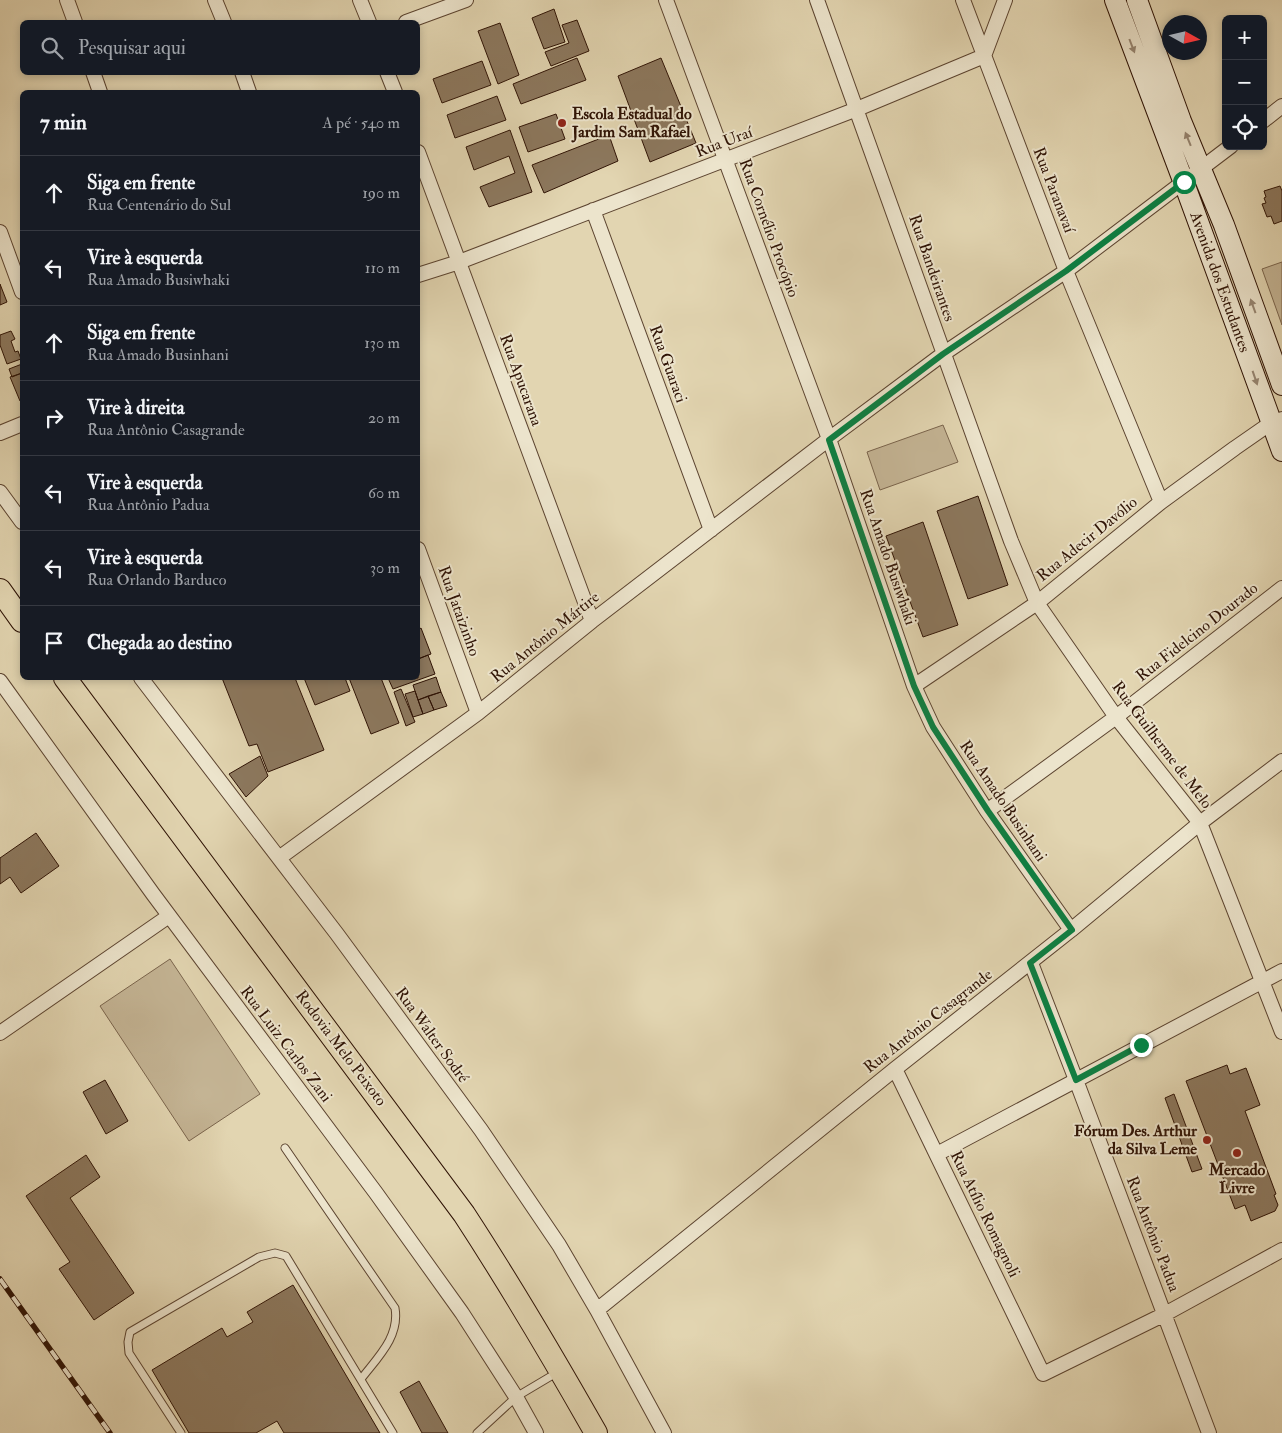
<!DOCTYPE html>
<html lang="pt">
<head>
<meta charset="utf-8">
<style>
  body { margin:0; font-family:"IM FELL Double Pica",serif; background:#20242c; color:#f1f3f6 }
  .controls { position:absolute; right:15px; top:15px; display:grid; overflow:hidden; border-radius:8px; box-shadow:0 2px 8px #0003 }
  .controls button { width:45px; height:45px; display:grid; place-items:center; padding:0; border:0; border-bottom:1px solid #363941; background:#171b24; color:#f1f3f6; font:25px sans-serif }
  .compass { position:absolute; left:1162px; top:15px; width:45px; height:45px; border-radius:50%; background:#171b24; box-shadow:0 2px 8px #0003; rotate:98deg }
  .stop { position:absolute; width:15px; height:15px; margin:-11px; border:4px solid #0b8043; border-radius:50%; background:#fff }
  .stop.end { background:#0b8043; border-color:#fff; box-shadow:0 1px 5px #0008 }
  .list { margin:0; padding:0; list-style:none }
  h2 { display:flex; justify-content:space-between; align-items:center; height:65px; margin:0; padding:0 20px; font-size:21px }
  h2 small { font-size:16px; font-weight:400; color:#9ea1a6 }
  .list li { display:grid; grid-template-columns:32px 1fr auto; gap:15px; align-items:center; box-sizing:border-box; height:75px; padding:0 20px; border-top:1px solid #363941 }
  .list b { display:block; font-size:19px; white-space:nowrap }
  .list p { margin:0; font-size:16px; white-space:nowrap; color:#9ea1a6 }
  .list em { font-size:16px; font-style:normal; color:#9ea1a6 }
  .icon { flex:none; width:28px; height:28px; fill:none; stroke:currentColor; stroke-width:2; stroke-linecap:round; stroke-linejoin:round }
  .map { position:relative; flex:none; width:1282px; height:1433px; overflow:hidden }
  .search { position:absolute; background:#171b24; box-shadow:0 2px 8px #0003; left:20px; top:20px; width:400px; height:55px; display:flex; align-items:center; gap:12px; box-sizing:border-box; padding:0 18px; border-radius:8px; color:#9ea1a6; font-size:19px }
  .panel { position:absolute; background:#171b24; box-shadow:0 2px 8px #0003; left:20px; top:90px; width:400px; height:590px; border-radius:8px }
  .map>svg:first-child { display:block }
</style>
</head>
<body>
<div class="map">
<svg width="1282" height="1433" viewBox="0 0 1282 1433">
  <rect width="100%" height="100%" fill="#e2d5b1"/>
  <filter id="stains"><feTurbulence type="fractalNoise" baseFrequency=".004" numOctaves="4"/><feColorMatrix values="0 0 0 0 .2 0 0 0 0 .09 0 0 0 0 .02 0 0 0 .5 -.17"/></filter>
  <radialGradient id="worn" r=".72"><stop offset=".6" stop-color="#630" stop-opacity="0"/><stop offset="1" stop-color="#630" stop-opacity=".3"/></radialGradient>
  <path fill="#c4b494" stroke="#7a644c" d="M1282,262V325L1262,269Z
    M943,425L958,462L880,490L867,452Z
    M170,959L260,1094L189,1141L100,1006Z"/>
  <path fill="#8c785e" stroke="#2f1305" d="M554,9L565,42L544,49L532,18Z
    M577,20L589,51L551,66L545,52L569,43L562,25Z
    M500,23L519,75L498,84L478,31Z
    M577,58L586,80L521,104L513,84Z
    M661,58L696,143L650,162L618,76Z
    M482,61L491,85L442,103L433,79Z
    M497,96L506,120L455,138L447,115Z
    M556,114L565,139L528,152L519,127Z
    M510,130L532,192L489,207L480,187L515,173L509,156L474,170L466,147Z
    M609,135L618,161L544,193L532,165Z
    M1280,186L1282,191V221L1274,224L1271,216L1267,217L1262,204L1266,203L1264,198L1266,197L1264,191Z
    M0,284L7,302L0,305Z
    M11,331L15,339L11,341L15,352L18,351L21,359L7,364L0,345V335Z
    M22,364V373L12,377L9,369Z
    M22,373V400L20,401L10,377Z
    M978,496L1008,585L968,599L937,511Z
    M923,522L958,625L923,637L886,536Z
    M421,628L431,654L418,659V630Z
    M428,655L435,674L393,689L388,678H418V659Z
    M436,677L441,692L418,700L413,685Z
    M222,678H295L324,750L268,772L257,744L249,746Z
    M304,678H345L350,691L315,705Z
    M349,678H381L399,723L371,734Z
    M401,689L415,722L406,726L394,692Z
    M415,691L423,714L413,717L405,694Z
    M441,692L447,706L434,710L428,696Z
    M428,696L434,710L423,714L418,700Z
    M260,756L268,776L246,797L229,774Z
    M36,833L59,866L21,893L10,877L0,884V858Z
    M1227,1065L1230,1074L1246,1068L1260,1105L1245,1111L1276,1194L1274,1195L1278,1205L1275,1211L1251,1221L1245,1205L1235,1209L1186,1081Z
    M105,1080L128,1121L106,1134L83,1092Z
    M1174,1094L1202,1169L1192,1172L1165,1098Z
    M86,1155L100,1177L70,1198L134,1293L94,1320L59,1269L70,1262L26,1196Z
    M293,1285L380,1433H284L277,1421L256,1433H189L152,1370L222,1328L227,1337L253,1322L247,1312Z
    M419,1381L448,1433H422L400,1392Z"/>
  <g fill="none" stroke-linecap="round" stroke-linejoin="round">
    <g stroke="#5c4430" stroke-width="9">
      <path id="lane" d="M285,1148L395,1308C400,1337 377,1358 361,1379
        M181,1433L129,1353L128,1342L130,1332L259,1257L275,1253L286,1256L393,1433
        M477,1433L516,1397L558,1372"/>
    </g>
    <g stroke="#5c4430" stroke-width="16">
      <path id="street" d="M67,0L75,22
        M215,0L224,22
        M360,0L369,22
        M666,0L829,439L914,686L933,727L987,811L1071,930
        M817,0L1011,541L1037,603L1116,717L1200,823L1282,1032
        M963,0L1066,271L1161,502
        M406,22L466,0
        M93,72L100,92
        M242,72L249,92
        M387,72L395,92
        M1263,121L1282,106
        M418,152L592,621
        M593,210L711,530
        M0,232L22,292
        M418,275L459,262L857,109L984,56L1005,0
        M0,433L22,424
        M0,492L22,522
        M418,549L478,713
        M141,678L337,934L481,1130L559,1245L597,1310L664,1433
        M0,681L153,894L376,1193L462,1313L516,1397L536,1433
        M914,686L1037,603L1161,502L1235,448L1271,423L1282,419
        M987,811L1116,717L1282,588
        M279,858L478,713L592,621L829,439L943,354L1066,271L1231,146
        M1031,963L1076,1080L1209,1433
        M0,1033L169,916
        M895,1069L1043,1374L1165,1314L1282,1250
        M937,1154L1282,971
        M597,1310L895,1069L1071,930L1200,823L1282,761"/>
    </g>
    <g stroke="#2f1305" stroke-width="22">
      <path id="secondary" d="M1115,0L1184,183L1282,451
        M1137,0L1181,121L1224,225L1282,385"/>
    </g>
    <g stroke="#2f1305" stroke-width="24">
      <path id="primary" d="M0,590L22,621
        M65,678L464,1214C511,1286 554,1359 596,1433"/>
    </g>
    <use href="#lane" stroke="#ece4cc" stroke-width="7"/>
    <use href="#street" stroke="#ece4cc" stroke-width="14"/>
    <use href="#secondary" stroke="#ece4cc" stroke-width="20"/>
    <use href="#primary" stroke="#e2d5b1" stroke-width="22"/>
    <g stroke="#2f1305" stroke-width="5.5">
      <path id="rail" d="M0,1279L110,1433"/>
    </g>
    <use href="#rail" stroke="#ece4cc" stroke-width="4" stroke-dasharray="11" stroke-linecap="butt"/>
  </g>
  <defs><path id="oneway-solid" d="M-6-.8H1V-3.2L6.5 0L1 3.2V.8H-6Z" transform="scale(1.25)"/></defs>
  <g fill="#978672">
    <use href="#oneway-solid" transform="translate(1132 46) rotate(69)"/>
    <use href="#oneway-solid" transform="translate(1188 139) rotate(-112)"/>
    <use href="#oneway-solid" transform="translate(1253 306) rotate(-110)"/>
    <use href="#oneway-solid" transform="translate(1255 378) rotate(71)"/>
  </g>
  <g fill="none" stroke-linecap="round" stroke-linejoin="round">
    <path stroke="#0b8043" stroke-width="6" d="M1141,1045L1076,1080L1030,963L1072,930L988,811L933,727L914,686L829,440L943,354L1066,271L1184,182"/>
  </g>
  <g fill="#8f2418" stroke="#ece4cc" stroke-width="2">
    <circle cx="562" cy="123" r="5"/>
    <circle cx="1207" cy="1140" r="5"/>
    <circle cx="1237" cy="1153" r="5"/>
  </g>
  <g text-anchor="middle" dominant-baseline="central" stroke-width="4" stroke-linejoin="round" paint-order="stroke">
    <g font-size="16" font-weight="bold" fill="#2f1305" stroke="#ece4cc" text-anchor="start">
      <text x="572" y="114">Escola Estadual do<tspan x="572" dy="18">Jardim Sam Rafael</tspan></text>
      <text x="1197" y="1131" text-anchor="end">Fórum Des. Arthur<tspan x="1197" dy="18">da Silva Leme</tspan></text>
      <text x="1237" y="1170" text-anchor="middle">Mercado<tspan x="1237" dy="18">Livre</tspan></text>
    </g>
    <g font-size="16" fill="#2f1305" stroke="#ece4cc">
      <text transform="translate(724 142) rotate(-21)">Rua Uraí</text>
      <text transform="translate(1054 190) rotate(69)">Rua Paranavaí</text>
      <text transform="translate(769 228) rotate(70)">Rua Cornélio Procópio</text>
      <text transform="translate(932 268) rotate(71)">Rua Bandeirantes</text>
      <text transform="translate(1220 282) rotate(70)">Avenida dos Estudantes</text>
      <text transform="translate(668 364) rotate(70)">Rua Guaraci</text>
      <text transform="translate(521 380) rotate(70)">Rua Apucarana</text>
      <text transform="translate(1087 539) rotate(-39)">Rua Adecir Davólio</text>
      <text transform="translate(888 557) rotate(71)">Rua Amado Busiwhaki</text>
      <text transform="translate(459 611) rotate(70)">Rua Jataizinho</text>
      <text transform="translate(1197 632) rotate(-38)">Rua Fidelcino Dourado</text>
      <text transform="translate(545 637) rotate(-39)">Rua Antônio Mártire</text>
      <text transform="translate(1162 745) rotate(53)">Rua Guilherme de Melo</text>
      <text transform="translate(1003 801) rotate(56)">Rua Amado Businhani</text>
      <text transform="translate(928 1021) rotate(-38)">Rua Antônio Casagrande</text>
      <text transform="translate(432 1035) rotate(54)">Rua Walter Sodré</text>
      <text transform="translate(286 1044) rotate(53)">Rua Luiz Carlos Zani</text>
      <text transform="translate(341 1048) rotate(53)">Rodovia Melo Peixoto</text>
      <text transform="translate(985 1214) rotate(64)">Rua Atílio Romagnoli</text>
      <text transform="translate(1153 1234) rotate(69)">Rua Antônio Padua</text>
    </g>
  </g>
  <rect width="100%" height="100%" filter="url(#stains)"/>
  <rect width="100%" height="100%" fill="url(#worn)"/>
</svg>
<div class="controls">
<button>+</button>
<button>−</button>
<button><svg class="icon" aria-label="locate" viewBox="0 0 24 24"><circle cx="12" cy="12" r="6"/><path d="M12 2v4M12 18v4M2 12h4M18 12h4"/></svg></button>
</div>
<svg class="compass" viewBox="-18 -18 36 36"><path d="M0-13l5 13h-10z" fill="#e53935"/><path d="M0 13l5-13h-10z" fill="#9ea1a6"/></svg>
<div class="stop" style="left:1184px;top:182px"></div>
<div class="stop end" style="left:1141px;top:1045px"></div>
<div class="search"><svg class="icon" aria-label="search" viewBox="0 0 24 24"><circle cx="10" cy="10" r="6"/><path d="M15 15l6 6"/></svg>Pesquisar aqui</div>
<section class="panel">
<h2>7 min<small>A pé · 540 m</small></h2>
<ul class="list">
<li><svg class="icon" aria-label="ahead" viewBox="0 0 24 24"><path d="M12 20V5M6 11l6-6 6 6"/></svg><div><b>Siga em frente</b><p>Rua Centenário do Sul</p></div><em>190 m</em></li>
<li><svg class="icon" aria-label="left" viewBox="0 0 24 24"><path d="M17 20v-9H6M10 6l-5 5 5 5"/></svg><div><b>Vire à esquerda</b><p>Rua Amado Busiwhaki</p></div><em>110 m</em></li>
<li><svg class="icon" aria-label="ahead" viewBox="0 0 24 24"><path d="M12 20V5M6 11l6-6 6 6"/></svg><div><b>Siga em frente</b><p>Rua Amado Businhani</p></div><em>130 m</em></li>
<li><svg class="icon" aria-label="right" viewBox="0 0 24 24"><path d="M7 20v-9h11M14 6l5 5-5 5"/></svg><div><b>Vire à direita</b><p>Rua Antônio Casagrande</p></div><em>20 m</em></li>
<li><svg class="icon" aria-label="left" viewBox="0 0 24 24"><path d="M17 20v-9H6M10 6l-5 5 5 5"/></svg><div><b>Vire à esquerda</b><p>Rua Antônio Padua</p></div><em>60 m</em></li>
<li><svg class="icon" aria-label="left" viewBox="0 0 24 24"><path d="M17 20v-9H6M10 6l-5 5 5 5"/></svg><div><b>Vire à esquerda</b><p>Rua Orlando Barduco</p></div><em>30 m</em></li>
<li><svg class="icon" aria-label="arrive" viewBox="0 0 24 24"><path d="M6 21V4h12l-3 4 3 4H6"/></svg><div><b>Chegada ao destino</b></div></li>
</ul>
</section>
</div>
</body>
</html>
